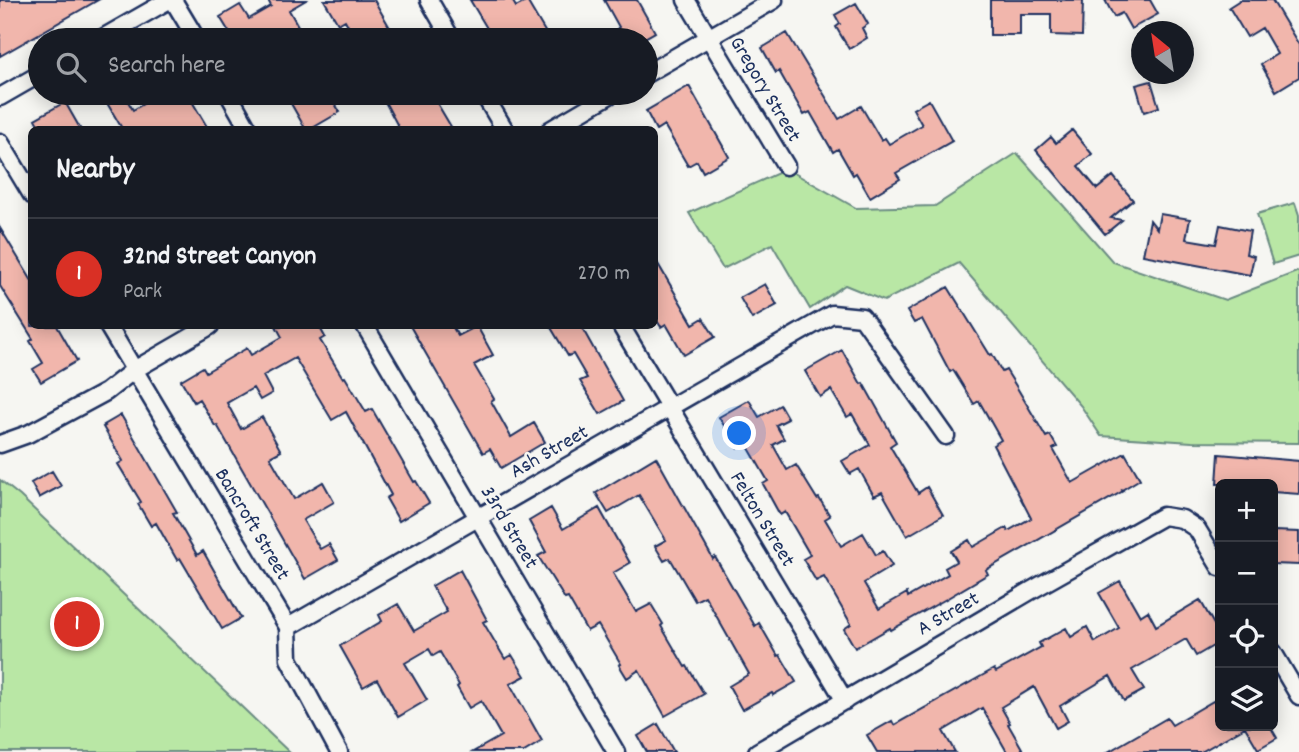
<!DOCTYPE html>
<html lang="en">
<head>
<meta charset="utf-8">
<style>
  body { margin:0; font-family:Dekko,sans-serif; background:#242831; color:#f1f3f6 }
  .controls { position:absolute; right:21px; bottom:21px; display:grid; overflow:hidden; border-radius:10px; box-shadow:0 4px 18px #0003 }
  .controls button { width:63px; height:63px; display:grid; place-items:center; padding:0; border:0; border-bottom:2px solid #363941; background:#171b24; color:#f1f3f6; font:35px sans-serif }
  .compass { position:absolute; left:1131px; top:21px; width:63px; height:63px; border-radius:50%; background:#171b24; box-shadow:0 4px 18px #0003; rotate:330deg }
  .you { position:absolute; left:740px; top:434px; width:24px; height:24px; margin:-18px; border:5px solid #fff; border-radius:50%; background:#1a73e8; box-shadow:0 0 0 10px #1a73e833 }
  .badge { display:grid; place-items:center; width:46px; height:46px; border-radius:50%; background:#d93025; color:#fff; font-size:23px; font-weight:700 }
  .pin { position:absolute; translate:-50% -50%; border:4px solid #fff; box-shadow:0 2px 7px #0006 }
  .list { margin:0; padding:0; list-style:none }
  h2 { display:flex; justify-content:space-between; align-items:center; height:91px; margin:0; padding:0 28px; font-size:30px }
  h2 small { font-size:23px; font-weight:400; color:#9ea1a6 }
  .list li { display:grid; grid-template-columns:46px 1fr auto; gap:21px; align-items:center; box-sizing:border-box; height:112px; padding:0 28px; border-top:2px solid #363941 }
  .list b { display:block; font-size:26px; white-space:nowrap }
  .list p { margin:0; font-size:23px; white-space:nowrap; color:#9ea1a6 }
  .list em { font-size:23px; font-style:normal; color:#9ea1a6 }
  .icon { flex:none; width:38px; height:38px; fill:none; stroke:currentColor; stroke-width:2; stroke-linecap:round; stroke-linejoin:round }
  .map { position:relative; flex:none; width:1299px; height:752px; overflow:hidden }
  .search { position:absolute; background:#171b24; box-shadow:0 4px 18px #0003; left:28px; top:28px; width:630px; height:77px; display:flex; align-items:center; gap:18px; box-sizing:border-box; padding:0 24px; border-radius:38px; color:#9ea1a6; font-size:26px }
  .panel { position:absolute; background:#171b24; box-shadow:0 4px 18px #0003; left:28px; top:126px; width:630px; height:203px; border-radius:10px }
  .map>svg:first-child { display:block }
</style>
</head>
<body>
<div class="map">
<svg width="1299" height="752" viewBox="0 0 1299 752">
  <rect width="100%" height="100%" fill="#f6f6f2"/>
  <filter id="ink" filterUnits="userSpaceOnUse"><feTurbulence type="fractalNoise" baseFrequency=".0143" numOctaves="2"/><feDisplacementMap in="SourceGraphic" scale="14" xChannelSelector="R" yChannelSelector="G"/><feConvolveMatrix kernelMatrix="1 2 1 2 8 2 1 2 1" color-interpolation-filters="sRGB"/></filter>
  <g filter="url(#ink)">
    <path fill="#b9e7a5" stroke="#6a8b82" stroke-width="2" d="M1017,153L1113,262L1225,300L1299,271V443L1192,442L1101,436L1081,406L959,263L884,301L845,285L810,309L772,244L723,269L689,213L787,169L856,208L935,206Z
      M1295,203L1299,215V256L1273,264L1257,214Z
      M0,480L20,496L289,752H0Z"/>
    <path fill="#f1b6ac" stroke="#1b2f5e" stroke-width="2" d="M0,0H98L0,56Z
      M268,0H306L289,10L306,40H234L220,17L240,5L249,19L271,6Z
      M324,0H374L397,40H356L345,20L338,24Z
      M470,0H512L516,7L527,1L550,40H504L499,31L491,35Z
      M604,0H637L655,32L641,40H624L617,29L619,27Z
      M990,0H1083L1082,36L1051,35V14H1020V35H990Z
      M1105,0H1150L1158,14L1131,29L1122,13L1114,17Z
      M1240,0H1272L1299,45V77L1276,91L1261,64L1277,54L1262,28L1247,37L1229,7Z
      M856,3L868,24L862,28L867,38L849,49L836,27L840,24L835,15Z
      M787,33L839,119L861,106L881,140L885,138L889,144L922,125L913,109L929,100L952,141L896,173L900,179L870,197L856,173L853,175L838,149L833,152L810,112L804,115L779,71L776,73L762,48Z
      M1151,81L1159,107L1144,112L1136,85Z
      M689,86L729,157L703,172L697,161L688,166L664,125L656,130L646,111Z
      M101,93H123L133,110L162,93H187L209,130H123Z
      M285,93H328L340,112L309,130H306Z
      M397,93H431L453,130H400L384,100Z
      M65,102L81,130H41L35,119Z
      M1072,130L1092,154L1078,166L1097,189L1113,176L1133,200L1111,218L1122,220L1105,234L1036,150L1051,137L1056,143Z
      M1160,214L1190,219L1186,239L1216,244L1220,225L1250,231L1246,254L1254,256L1250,275L1143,255L1150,220L1157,229Z
      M0,228L32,281V326H57L77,361L41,382L33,369L43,363L30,341L33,339L0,286Z
      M654,257L693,324L703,318L715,337L684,355L666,324L661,327L654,316Z
      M765,284L777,305L752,319L740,298Z
      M948,287L990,355L992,354L1002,372L1006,370L1016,386L1046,437L1050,435L1057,447L1053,449L1072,483L1125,453L1140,479L1122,490L1123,491L986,570L988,574L946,599L891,630L890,628L855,648L844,629L851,624L824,577L816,581L803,559L810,555L785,512L780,515L763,484L768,481L746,443L737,448L719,417L749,400L759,417L780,405L788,419L776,425L784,439L773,445L787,470L796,465L817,499L819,498L830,516L825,519L841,546L863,533L876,555L883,551L892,566L864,583L879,609L907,593L908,597L948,574L945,568L957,561L951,551L969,540L973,547L1006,528L1008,531L1031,518L993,445L1001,440L979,401L974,404L953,370L950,372L922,319L914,323L907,311Z
      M276,326H319L325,337L320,340L343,378L345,377L366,412L372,409L414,482L416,481L429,503L399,521L386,498L391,495L346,412L332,420L295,358L263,376L272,393L260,400L253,388L227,403L241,429L262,417L281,451L270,457L294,499L323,482L334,502L303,520L320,549L329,544L338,560L305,579L217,425L215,426L199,399L194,402L181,380L203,367L206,372L247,348L251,355L282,337Z
      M410,326H452L458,336L477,326L493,355L474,365L494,399L491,401L511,437L534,423L545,442L501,468L490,449L483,453Z
      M550,326H581L623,401L600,414L580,381L587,378L573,354L568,356Z
      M842,350L861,384L863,383L896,442L890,446L918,493L927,487L943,515L907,536L882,492L874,496L859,469L850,474L842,461L870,445L852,414L847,417L831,390L820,397L805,371Z
      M121,415L177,512L173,513L197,555L203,551L241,618L222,629L180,558L177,560L156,523L151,526L138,504L141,502L118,464L123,461L103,427L105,426L104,425Z
      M1219,454L1299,461V494L1273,492V484H1217Z
      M656,457L713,559L715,557L755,626L759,623L778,656L780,655L796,682L773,695L772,693L742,710L729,686L749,674L705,596L695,601L670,558L664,561L655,546L666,540L639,495L608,513L596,493Z
      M52,471L61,486L39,498L31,483Z
      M551,508L563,529L599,508L630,563L613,573L636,612L651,604L663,624L661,626L685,667L687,666L704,694L665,716L639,670L627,678L619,665L621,664L598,625L587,631L568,598L565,599L538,556L546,552L529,521Z
      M1273,531L1299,532V565L1273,564Z
      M460,570L487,620L483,622L505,659L512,655L525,676L510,684L542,741L524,752H473L501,736L481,701L469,708L457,687L459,685L440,652L433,656L429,649L405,663L427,700L398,717L377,679L363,687L340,646L382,621L379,615L398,604L414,631L447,612L432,586Z
      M1120,581L1140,616L1148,611L1156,626L1200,600L1220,635V642L1196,656L1186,639L1132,670L1144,690L1124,701L1110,676L1060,706L1068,721L1056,728L1034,687L1001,707L1010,723L1008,724L1024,752H1007L982,708L943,731L955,752H877L867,735L892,721L894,725L994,669L996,672L1041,647L1039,643L1066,628L1071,637L1087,627L1095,642L1119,628L1099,593Z
      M1220,697V726H1270L1277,738L1258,749L1245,727L1201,752H1108L1167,718L1172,725Z
      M658,724L674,752H647L638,736Z"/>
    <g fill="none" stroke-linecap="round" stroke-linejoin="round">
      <g stroke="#1b2f5e" stroke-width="21">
        <path id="minor" d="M173,0L197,40
          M429,0L452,40
          M686,0L786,166
          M99,40L169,0
          M646,74L774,0
          M228,93L249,130
          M483,93L505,130
          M0,97L40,74
          M550,130L613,93
          M0,142L32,195
          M108,326L288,627L289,659L339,752
          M365,326L616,752
          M621,326L845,701
          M0,444L28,434L106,392L134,370L210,326
          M288,627L832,314L862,317L946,436
          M1273,652L1299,696
          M757,752L1032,590L1163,516L1182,519L1197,529L1220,567"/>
      </g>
      <use href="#minor" stroke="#f6f6f2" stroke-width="16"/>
    </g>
  </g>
  <g text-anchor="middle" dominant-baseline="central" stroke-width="5" stroke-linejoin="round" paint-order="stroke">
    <g font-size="21" fill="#1b2f5e" stroke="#f6f6f2">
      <text transform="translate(764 90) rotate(59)">Gregory Street</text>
      <text transform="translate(550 453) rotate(-30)">Ash Street</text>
      <text transform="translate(761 520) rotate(59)">Felton Street</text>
      <text transform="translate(251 525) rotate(59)">Bancroft Street</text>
      <text transform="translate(508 528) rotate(59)">33rd Street</text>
      <text transform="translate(949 615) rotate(-30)">A Street</text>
    </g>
  </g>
</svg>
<div class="controls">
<button>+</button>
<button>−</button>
<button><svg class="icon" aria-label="locate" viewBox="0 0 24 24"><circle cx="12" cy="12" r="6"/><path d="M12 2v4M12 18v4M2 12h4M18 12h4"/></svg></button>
<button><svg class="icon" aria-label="layers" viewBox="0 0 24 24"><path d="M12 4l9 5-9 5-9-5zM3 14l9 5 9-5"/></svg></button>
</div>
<svg class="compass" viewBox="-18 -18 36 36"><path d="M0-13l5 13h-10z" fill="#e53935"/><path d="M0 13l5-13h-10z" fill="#9ea1a6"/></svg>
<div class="you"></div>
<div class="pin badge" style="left:77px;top:624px">1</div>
<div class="search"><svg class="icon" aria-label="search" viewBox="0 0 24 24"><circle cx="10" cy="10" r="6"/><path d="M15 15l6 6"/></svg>Search here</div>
<section class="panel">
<h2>Nearby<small></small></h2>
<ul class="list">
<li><span class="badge">1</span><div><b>32nd Street Canyon</b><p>Park</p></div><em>270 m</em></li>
</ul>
</section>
</div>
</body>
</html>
